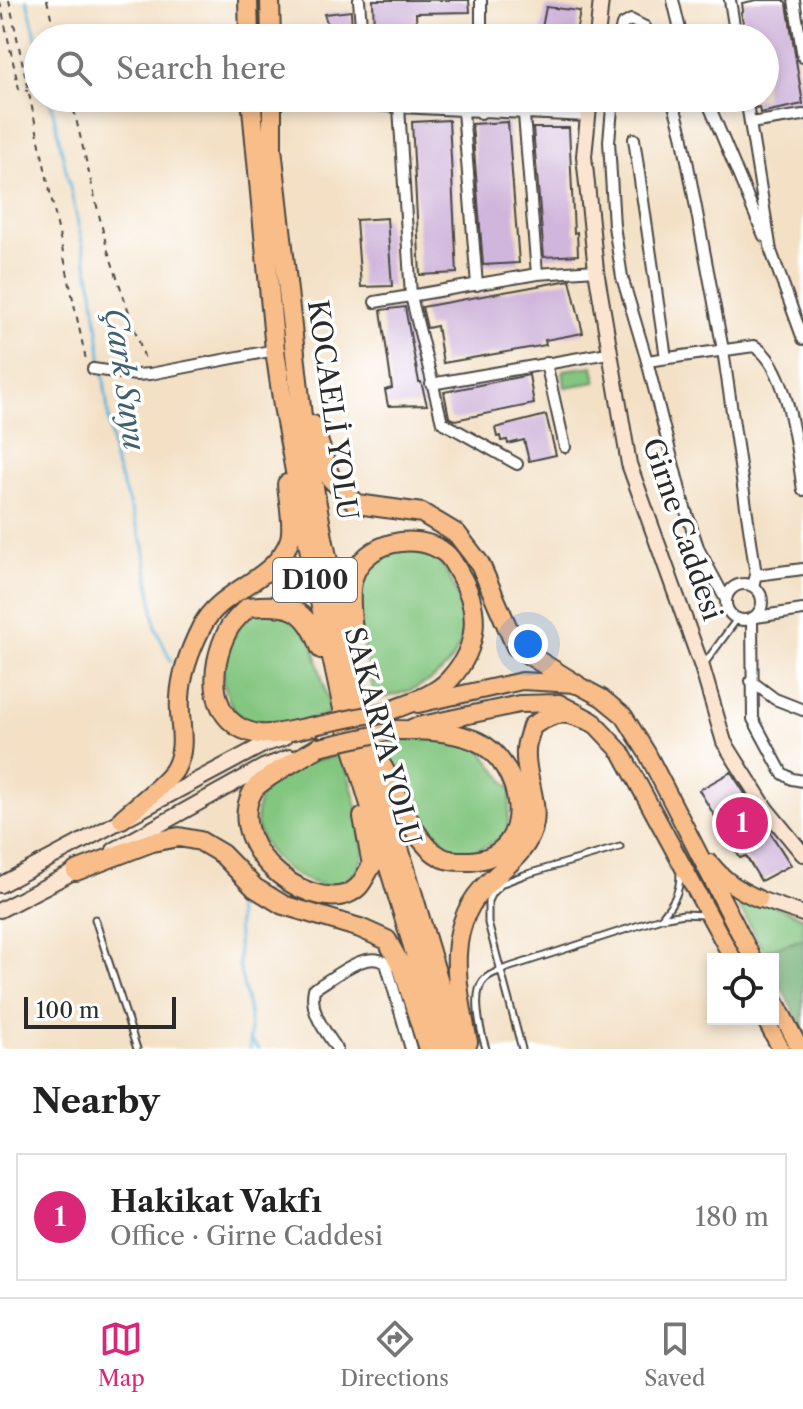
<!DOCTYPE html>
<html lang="en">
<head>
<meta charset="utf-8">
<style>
  body { margin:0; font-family:"Libre Caslon Text",serif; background:#f6f6f6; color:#222 }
  .controls { position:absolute; right:24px; bottom:24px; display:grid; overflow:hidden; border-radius:0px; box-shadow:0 4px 12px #0003 }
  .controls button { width:72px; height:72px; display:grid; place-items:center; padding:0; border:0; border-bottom:2px solid #e0e0e0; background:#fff; color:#222; font:40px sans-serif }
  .scale { position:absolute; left:24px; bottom:20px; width:152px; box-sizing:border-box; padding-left:8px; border:4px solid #2b2b2b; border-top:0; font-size:22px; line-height:28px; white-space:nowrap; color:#2b2b2b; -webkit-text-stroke:6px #fff; paint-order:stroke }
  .you { position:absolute; left:528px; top:644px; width:28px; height:28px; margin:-20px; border:6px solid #fff; border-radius:50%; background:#1a73e8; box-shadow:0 0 0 12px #1a73e833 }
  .badge { display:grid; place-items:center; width:52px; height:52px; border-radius:50%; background:#db2777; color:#fff; font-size:26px; font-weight:700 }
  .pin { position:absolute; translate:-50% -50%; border:4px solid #fff; box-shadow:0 2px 8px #0006 }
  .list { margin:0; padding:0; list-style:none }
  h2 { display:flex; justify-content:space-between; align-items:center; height:104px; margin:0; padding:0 32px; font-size:34px }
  h2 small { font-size:26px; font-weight:400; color:#767676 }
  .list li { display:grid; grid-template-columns:52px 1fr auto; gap:24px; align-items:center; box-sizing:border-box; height:128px; margin:0 16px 16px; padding:0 16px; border:2px solid #e0e0e0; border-radius:0px }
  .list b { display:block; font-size:30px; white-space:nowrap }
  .list p { margin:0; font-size:26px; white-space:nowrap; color:#767676 }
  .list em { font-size:26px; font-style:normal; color:#767676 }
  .icon { flex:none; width:44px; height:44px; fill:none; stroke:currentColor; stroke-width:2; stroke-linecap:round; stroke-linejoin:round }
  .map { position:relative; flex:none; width:803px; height:1049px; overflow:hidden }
  .search { position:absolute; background:#fff; box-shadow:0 4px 12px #0003; left:24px; right:24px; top:24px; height:88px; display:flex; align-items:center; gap:20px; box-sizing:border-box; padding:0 28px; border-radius:44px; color:#767676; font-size:30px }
  .sheet { height:248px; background:#fff }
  nav { display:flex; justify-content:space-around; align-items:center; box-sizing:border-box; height:112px; border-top:2px solid #e0e0e0; background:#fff; font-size:22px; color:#767676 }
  nav a { display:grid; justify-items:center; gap:4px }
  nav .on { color:#db2777 }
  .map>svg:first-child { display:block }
</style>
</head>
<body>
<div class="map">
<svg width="803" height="1049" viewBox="0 0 803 1049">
  <rect width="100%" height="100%" fill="#fff"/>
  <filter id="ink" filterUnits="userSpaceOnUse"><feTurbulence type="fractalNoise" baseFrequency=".0125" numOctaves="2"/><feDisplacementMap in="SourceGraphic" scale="16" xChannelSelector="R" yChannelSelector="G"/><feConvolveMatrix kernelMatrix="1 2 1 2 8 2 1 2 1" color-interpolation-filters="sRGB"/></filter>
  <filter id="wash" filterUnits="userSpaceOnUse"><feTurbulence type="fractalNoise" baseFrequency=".006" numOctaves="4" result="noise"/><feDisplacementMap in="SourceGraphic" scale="32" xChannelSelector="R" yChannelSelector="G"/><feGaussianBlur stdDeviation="1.8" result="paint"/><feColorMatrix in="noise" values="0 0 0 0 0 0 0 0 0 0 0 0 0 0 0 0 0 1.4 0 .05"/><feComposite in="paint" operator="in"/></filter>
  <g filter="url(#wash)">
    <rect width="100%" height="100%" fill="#f3e0c5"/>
    <path fill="#83c680" stroke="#577856" stroke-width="2" d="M593,366L596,382L565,387L563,370Z
      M386,544C399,547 418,547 429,554C443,562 452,580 457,595C478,660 432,690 375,699L355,606L363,559Z
      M286,608L312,640L331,713C310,719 286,728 263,725C227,721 219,683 226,652C229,639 241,626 248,614Z
      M422,734L476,743L511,790L507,831C445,893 401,795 385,746Z
      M342,755C349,781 371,839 360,864C333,930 196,826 288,769C302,761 326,759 342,755Z
      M727,885L803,918V939L764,951Z"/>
    <path fill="#6aab6e" stroke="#4a6b4c" stroke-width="2" d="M803,939V1031L773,970V959H768L764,951Z"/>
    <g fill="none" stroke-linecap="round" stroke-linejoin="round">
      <path stroke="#5bb3d8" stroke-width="3" d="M27,0L38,45
        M50,98L93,291L114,460L144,547L156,629L171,661
        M230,875L237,914L239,966L250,1016V1049
        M249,1039L259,1049"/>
    </g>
    <g id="blocks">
      <path fill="#d0b6dc" d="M373,0H469L470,12L416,13L417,38H386V31L374,32Z
        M757,0H784L787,4L803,104L760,113L759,107L756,108L754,100L765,98V38H746L741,12L743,11L742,3Z
        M546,7L580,11L575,38H540Z
        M351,11L352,29L330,31L324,14Z
        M449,120L457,273L420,275L412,122Z
        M508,122L519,263L483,265L472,124Z
        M533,128H569L574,233L577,232L578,255L544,257Z
        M387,218L392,286L361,287L356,220Z
        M570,280L583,333L545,340L546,345L443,363L437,326L427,328L422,307Z
        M405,307L419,382H421L427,405L388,406L385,390L392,388L381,310Z
        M529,375L534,404L455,420L449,417L444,392Z
        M546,415L556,455L529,461L524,440L508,444L507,440L501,441L500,436L497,437L495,428Z
        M731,772L791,865L761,881L746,856L740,858L699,790Z"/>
    </g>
  </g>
  <g filter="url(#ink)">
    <use href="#blocks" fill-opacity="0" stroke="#494642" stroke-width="2"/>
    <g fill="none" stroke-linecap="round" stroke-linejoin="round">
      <g stroke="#494642" stroke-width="9">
        <path id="lane" d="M705,663L737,619
          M661,918C673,903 680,893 680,874
          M95,919L137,1049
          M486,1049C481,1033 470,990 486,978C490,974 498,972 504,969L661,918L684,914L703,915
          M522,1049L488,923V901L492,893L503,883L524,875L620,847"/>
      </g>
      <g stroke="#494642" stroke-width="14">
        <path id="street" d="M359,0L362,38
          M673,0L682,38
          M730,0L736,38
          M794,0L803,57
          M481,38V0
          M619,38L622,25L631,20L645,27L651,38
          M366,98V104L399,107
          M613,98L609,141L614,226L622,277L647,361L683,502L699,550L726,600
          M672,98L682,134L723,350L756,575L753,586
          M706,98L764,236
          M746,98L771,251L803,339
          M463,111L477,285
          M481,113V98
          M524,115L537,274
          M750,123L803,115
          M634,139L666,358
          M375,302L537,274L596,270
          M647,361L754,346C789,365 797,453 803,490
          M546,363L565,447
          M93,369L136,375L150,374L275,350
          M431,384L608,353
          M517,464L442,422L411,296L399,107L587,116
          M756,575L803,569
          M726 602a18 18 0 1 1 36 0a18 18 0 1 1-36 0Z
          M756,617L803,610
          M752,619L753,719L782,773L792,779L803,781
          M751,681L775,699L803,710
          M337,1049C325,1030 309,1013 314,989C334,978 365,949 386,963L411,1049"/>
      </g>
      <g stroke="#494642" stroke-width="18">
        <path id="secondary" d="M597,38L601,0
          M590,98L584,156L596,270L629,464L702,667L724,742L766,809L803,854
          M114,850L263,767L290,757
          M0,885L263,745L284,738
          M759,899L803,914
          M0,910L85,866"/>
      </g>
      <g stroke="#494642" stroke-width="20">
        <path id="primary" d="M418,704L522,681L576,684L602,698L624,716L647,753L753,959
          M413,727L519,704L559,703L591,720L621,752L733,959
          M710,863C724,881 739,890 759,899
          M773,997L800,1049
          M765,1019L781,1049"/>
      </g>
      <g stroke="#494642" stroke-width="22">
        <path id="highway" d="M248,0L249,38
          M270,0L271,38
          M251,98L275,350L283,406L313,569L348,732L444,1049
          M272,98V148L303,425L323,538L367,741L459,1049
          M313,425L331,479L357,504L422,513L457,534L480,564L516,647L576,684
          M353,633C352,616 348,594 353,578C364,541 417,531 445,553C451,557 455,566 459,573C481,609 479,647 450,679C435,696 411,702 391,710
          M314,726C297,729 276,736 259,734C207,726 208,668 228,630C232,622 241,614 248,607C290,603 306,607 321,649
          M319,747C306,755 259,780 253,791C220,850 322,924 359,886C364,880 368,871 372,865L363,817
          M382,766C398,792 412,842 441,857C450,862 461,861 471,861C540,856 525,761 474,740C448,730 423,730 396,730
          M122,819C135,807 167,783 175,769C188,745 178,723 180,698C181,675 191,648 201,628C220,588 276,582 290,539C294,524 288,500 287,484
          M76,871L152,842L179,837L200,841L222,854L255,888L283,905L360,928L387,940L403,969L428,1049
          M468,1042C457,986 442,925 490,881C506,866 531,847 534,823C538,799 524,774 526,750C526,742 530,734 532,726C559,709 566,711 594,723"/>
      </g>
      <path stroke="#494642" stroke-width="2" stroke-dasharray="6 6" stroke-linecap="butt" d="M9,0L86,360
        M47,0L56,38
        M0,2L19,89L28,91
        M71,98L107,248L146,362"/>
      <use href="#lane" stroke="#fff" stroke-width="5"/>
      <use href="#street" stroke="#fff" stroke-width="10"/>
      <use href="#secondary" stroke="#fce5d0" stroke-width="14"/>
      <use href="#primary" stroke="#f8bd89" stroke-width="16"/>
      <use href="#highway" stroke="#f8bd89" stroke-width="18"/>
      <g stroke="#494642" stroke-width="20" stroke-linecap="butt">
        <path id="primary-bridge" d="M314,726L391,710
          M319,747L396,730"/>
      </g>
      <use href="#primary-bridge" stroke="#f8bd89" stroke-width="16"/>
    </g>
  </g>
  <g text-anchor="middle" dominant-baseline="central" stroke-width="7" stroke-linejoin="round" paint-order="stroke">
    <rect fill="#fff" stroke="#6b6b6b" stroke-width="2" x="273" y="558" width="84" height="44" rx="6"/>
    <g font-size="26" font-weight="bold" fill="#2b2b2b">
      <text x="315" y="580">D100</text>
    </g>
    <g font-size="28" fill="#2b2b2b" stroke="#fff">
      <text transform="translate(333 410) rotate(82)">KOCAELİ YOLU</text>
      <text transform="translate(683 529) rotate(71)">Girne Caddesi</text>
      <text transform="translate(383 736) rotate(75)">SAKARYA YOLU</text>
    </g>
    <g font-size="30" font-style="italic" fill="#3e6170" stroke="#fff">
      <text transform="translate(125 379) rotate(82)">Çark Suyu</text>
    </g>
  </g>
</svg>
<div class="controls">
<button><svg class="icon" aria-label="locate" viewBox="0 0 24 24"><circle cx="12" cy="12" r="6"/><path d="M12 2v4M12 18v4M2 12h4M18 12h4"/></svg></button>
</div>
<div class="scale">100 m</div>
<div class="you"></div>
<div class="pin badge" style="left:742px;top:823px">1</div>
<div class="search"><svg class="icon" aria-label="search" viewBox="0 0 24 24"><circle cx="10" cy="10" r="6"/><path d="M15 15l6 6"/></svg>Search here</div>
</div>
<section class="sheet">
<h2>Nearby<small></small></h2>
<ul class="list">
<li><span class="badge">1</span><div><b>Hakikat Vakfı</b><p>Office · Girne Caddesi</p></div><em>180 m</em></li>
</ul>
</section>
<nav>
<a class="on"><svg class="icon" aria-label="map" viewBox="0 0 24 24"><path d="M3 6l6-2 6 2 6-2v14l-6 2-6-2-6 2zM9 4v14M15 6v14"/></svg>Map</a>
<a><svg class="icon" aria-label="directions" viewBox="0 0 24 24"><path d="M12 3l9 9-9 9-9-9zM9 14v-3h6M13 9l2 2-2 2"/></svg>Directions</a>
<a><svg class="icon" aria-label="saved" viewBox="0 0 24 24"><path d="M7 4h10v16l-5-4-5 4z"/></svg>Saved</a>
</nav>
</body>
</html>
